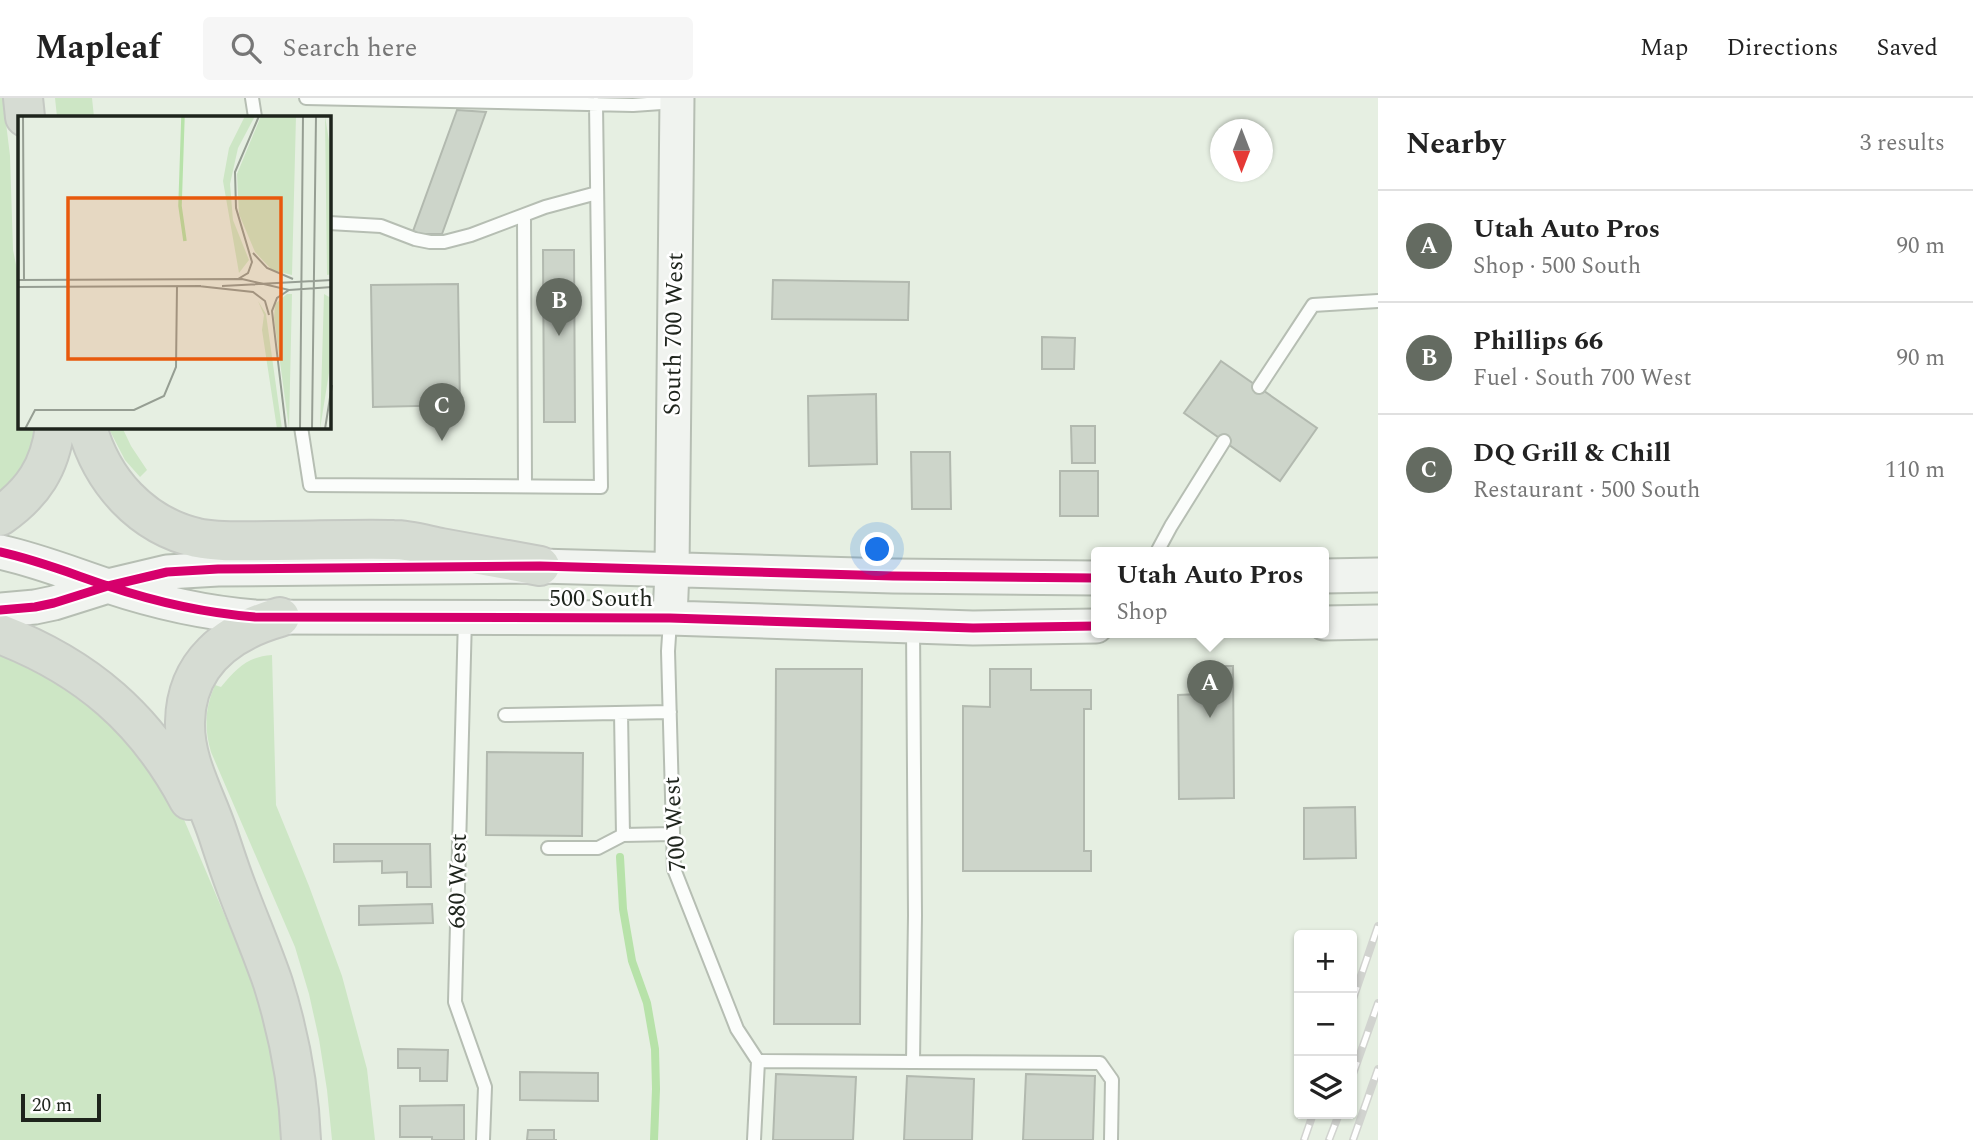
<!DOCTYPE html>
<html lang="en">
<head>
<meta charset="utf-8">
<style>
  body { margin:0; font-family:Spectral,serif; background:#f6f6f6; color:#222 }
  .controls { position:absolute; right:21px; bottom:21px; display:grid; overflow:hidden; border-radius:7px; box-shadow:0 2px 5px #0004 }
  .controls button { width:63px; height:63px; display:grid; place-items:center; padding:0; border:0; border-bottom:2px solid #e0e0e0; background:#fff; color:#222; font:35px sans-serif }
  .compass { position:absolute; left:1210px; top:21px; width:63px; height:63px; border-radius:50%; background:#fff; box-shadow:0 2px 5px #0004; rotate:180deg }
  .scale { position:absolute; left:21px; bottom:18px; width:80px; box-sizing:border-box; padding-left:7px; border:4px solid #1e241c; border-top:0; font-size:19px; line-height:24px; white-space:nowrap; color:#1e241c; -webkit-text-stroke:5px #fff; paint-order:stroke }
  .you { position:absolute; left:878px; top:452px; width:24px; height:24px; margin:-18px; border:5px solid #fff; border-radius:50%; background:#1a73e8; box-shadow:0 0 0 10px #1a73e833 }
  .badge { display:grid; place-items:center; width:46px; height:46px; border-radius:50%; background:#646b61; color:#fff; font-size:23px; font-weight:700 }
  .pin { position:absolute; translate:-50% -58px; filter:drop-shadow(0 2px 4px #0008) }
  .pin::after { content:''; position:absolute; top:37px; width:24px; height:21px; background:inherit; clip-path:polygon(0 0,100% 0,50% 100%) }
  .popup { position:absolute; left:1091px; top:449px; width:238px; height:91px; box-sizing:border-box; display:grid; place-content:center; border-radius:7px; background:#fff; filter:drop-shadow(0 2px 5px #0005); font-size:23px; white-space:nowrap; color:#767676 }
  .popup b { font-size:26px; color:#222 }
  .popup::after { content:''; position:absolute; left:50%; top:100%; margin-left:-14px; border:14px solid transparent; border-top-color:#fff }
  .list { margin:0; padding:0; list-style:none }
  h2 { display:flex; justify-content:space-between; align-items:center; height:91px; margin:0; padding:0 28px; font-size:30px }
  h2 small { font-size:23px; font-weight:400; color:#767676 }
  .list li { display:grid; grid-template-columns:46px 1fr auto; gap:21px; align-items:center; box-sizing:border-box; height:112px; padding:0 28px; border-top:2px solid #e0e0e0 }
  .list b { display:block; font-size:26px; white-space:nowrap }
  .list p { margin:0; font-size:23px; white-space:nowrap; color:#767676 }
  .list em { font-size:23px; font-style:normal; color:#767676 }
  .icon { flex:none; width:38px; height:38px; fill:none; stroke:currentColor; stroke-width:2; stroke-linecap:round; stroke-linejoin:round }
  .map { position:relative; flex:none; width:1378px; height:1042px; overflow:hidden }
  header { display:flex; align-items:center; gap:42px; box-sizing:border-box; height:98px; padding:0 35px; background:#fff; border-bottom:2px solid #e0e0e0 }
  header strong { font-size:33px }
  nav { display:flex; gap:38px; margin-inline-start:auto; font-size:24px }
  .search { width:490px; height:63px; background:#f6f6f6; display:flex; align-items:center; gap:18px; box-sizing:border-box; padding:0 24px; border-radius:7px; color:#767676; font-size:26px }
  main { display:flex }
  aside { flex:1; background:#fff }
  .map>svg:first-child { display:block }
</style>
</head>
<body>
<header>
<strong>Mapleaf</strong>
<div class="search"><svg class="icon" aria-label="search" viewBox="0 0 24 24"><circle cx="10" cy="10" r="6"/><path d="M15 15l6 6"/></svg>Search here</div>
<nav><a>Map</a><a>Directions</a><a>Saved</a></nav>
</header>
<main>
<div class="map">
<svg width="1378" height="1042" viewBox="0 0 1378 1042">
  <rect width="100%" height="100%" fill="#e6efe2"/>
  <path fill="#cde6c5" d="M0,0H3L10,58L13,152L19,181V329H46L40,352L0,401Z
    M55,0H92L94,19H57Z
    M108,329H122L131,348L147,372L140,379L125,362Z
    M0,551L94,599L171,691L245,865L272,938L289,1042H0Z
    M272,557L276,707L309,788L342,878L367,971L375,1042H332L327,992L319,941L309,896L295,849L211,654C204,630 205,610 215,587L221,589C237,570 247,559 272,557Z"/>
  <g fill="none" stroke-linecap="round" stroke-linejoin="round">
    <path stroke="#b7e2a9" stroke-width="8" d="M620,759L623,811L632,863L647,905L655,951L656,991L654,1042"/>
  </g>
  <path fill="#cdd5ca" stroke="#b2b9af" stroke-width="2" d="M457,12L486,14L442,136H412Z
    M543,152H574L575,324H544Z
    M773,182L909,184L908,222L772,221Z
    M458,186L460,307L373,309L371,187Z
    M1042,239L1075,240L1074,271H1042Z
    M1221,263L1317,330L1280,383L1184,315Z
    M876,296L877,366L809,368L808,298Z
    M1071,328H1095V365H1072Z
    M911,354H950L951,411H912Z
    M1060,373H1098V418H1060Z
    M1201,568H1233L1234,700L1179,701L1178,597L1201,596Z
    M776,571H862L860,926H774Z
    M990,571H1031V592H1091V611H1084V753H1091V773H963V608L990,609Z
    M487,654L583,655L582,738L486,737Z
    M1355,709L1356,760L1304,761V710Z
    M334,746H430L431,789H407V774L382,775V763L334,764Z
    M432,806L433,825L359,827V808Z
    M398,951L448,952L447,983H420V970H398Z
    M520,974L598,975V1003L520,1002Z
    M776,976L856,979L853,1042H773Z
    M1026,976L1095,978L1093,1042H1023Z
    M907,978L974,981L972,1042H904Z
    M464,1007V1042H432V1039H400V1008Z
    M528,1032H554V1042H557H527Z"/>
  <g fill="none" stroke-linecap="round" stroke-linejoin="round">
    <g stroke="#b6beb3" stroke-width="16">
      <path id="lane" d="M252,0L255,19
        M306,0L633,7L676,4
        M524,117L525,388
        M329,125L381,128L415,141L430,144H444L471,137L545,109L597,95
        M1259,289L1313,207L1378,203
        M301,329L310,387L601,389L596,6
        M1157,454L1171,428L1224,343
        M465,519L455,904L485,989L483,1042
        M670,523L668,553L674,771L737,931L758,963
        M621,615L623,737
        M505,617L670,614
        M548,750H598L623,737L673,736
        M758,963L913,964L915,817L913,528
        M913,964L1100,965L1112,982L1111,1042
        M754,1042L758,963"/>
    </g>
    <g stroke="#b6beb3" stroke-width="37">
      <path id="secondary" d="M0,454C37,462 72,476 108,488C156,504 205,515 255,519L670,520L973,530L1096,528
        M1324,478L1378,477
        M0,512L35,509L54,505L108,488L167,474L218,471L540,468L893,478L1096,480
        M670,520L672,472L677,0
        M1324,525L1378,524"/>
    </g>
    <g stroke="#c5c9c3" stroke-width="42">
      <path id="highway" d="M23,0L25,19
        M87,329C102,383 141,427 197,440C221,445 247,443 272,443C312,443 353,441 394,442C409,442 426,447 441,450C474,456 507,462 540,468
        M0,418C33,395 50,369 55,329
        M280,519C227,534 186,565 185,624C184,664 206,699 218,736C224,754 230,773 237,791C249,823 262,853 273,885C289,936 299,990 301,1042
        M0,536C86,569 146,621 189,702"/>
    </g>
    <use href="#lane" stroke="#fbfdfb" stroke-width="12"/>
    <use href="#secondary" stroke="#f0f3ef" stroke-width="33"/>
    <use href="#highway" stroke="#d6dcd3" stroke-width="38"/>
    <g stroke="#d1d3cf" stroke-width="8">
      <path id="rail" d="M1352,904L1378,828
        M1352,979L1378,905
        M1304,1042L1313,1016
        M1329,1042L1339,1016
        M1353,1042L1378,971"/>
    </g>
    <use href="#rail" stroke="#fff" stroke-width="5" stroke-dasharray="16" stroke-linecap="butt"/>
    <g stroke="#fff" stroke-width="13">
      <path id="cycleway" d="M0,454C37,462 72,476 108,488C156,504 205,515 255,519L670,520L973,530L1096,528
        M0,512L35,509L54,505L108,488L167,474L218,471L540,468L893,478L1096,480"/>
    </g>
    <use href="#cycleway" stroke="#d6006c" stroke-width="9"/>
  </g>
  <g text-anchor="middle" dominant-baseline="central" stroke-width="5" stroke-linejoin="round" paint-order="stroke">
    <g font-size="24" fill="#1e241c" stroke="#fff">
      <text transform="translate(674 236) rotate(-89)">South 700 West</text>
      <text x="601" y="501">500 South</text>
      <text transform="translate(675 726) rotate(-94)">700 West</text>
      <text transform="translate(458 783) rotate(-89)">680 West</text>
    </g>
  </g>
  <g transform="translate(18 18)">
    <rect width="313" height="313" fill="#e6efe2"/>
    <path d="M227,0H237L220,32L212,68L215,104L231,144L221,157L205,65L211,32ZM243,0H278L274,159L254,154L237,136L221,98L219,58ZM307,0L314,43V158L309,159ZM269,178H274L271,312L256,202L257,188ZM306,178L313,182L314,238L302,313ZM240,185L248,198L264,313H259L244,214L246,199Z" fill="#cde6c5"/>
    <path fill="none" stroke="#b7e2a9" stroke-width="3.5" d="M165,0L162,90L167,125"/>
    <path fill="none" stroke="#969e93" stroke-width="2" d="M5,0L6,164M235,137L249,152L275,163M220,163L230,157L234,146L218,92L217,56L241,0M0,164L224,163L271,174L314,171M180,170L235,176L247,185L251,199M204,170L314,164M0,171L183,170M7,313L17,294H116L146,280L158,251L159,170M268,313L254,195L259,182L271,174M282,313L285,0M294,313L298,0M307,313L314,269"/>
    <path fill="#e8590c" fill-opacity="0.15" stroke="#e8590c" stroke-width="3.5" d="M50,82H263V243H50Z"/>
    <rect width="313" height="313" fill="none" stroke="#1e241c" stroke-width="3.5"/>
  </g>
</svg>
<div class="controls">
<button>+</button>
<button>−</button>
<button><svg class="icon" aria-label="layers" viewBox="0 0 24 24"><path d="M12 4l9 5-9 5-9-5zM3 14l9 5 9-5"/></svg></button>
</div>
<svg class="compass" viewBox="-18 -18 36 36"><path d="M0-13l5 13h-10z" fill="#e53935"/><path d="M0 13l5-13h-10z" fill="#767676"/></svg>
<div class="scale">20 m</div>
<div class="you"></div>
<div class="pin badge" style="left:1210px;top:620px">A</div>
<div class="popup"><b>Utah Auto Pros</b>Shop</div>
<div class="pin badge" style="left:559px;top:238px">B</div>
<div class="pin badge" style="left:442px;top:343px">C</div>
</div>
<aside>
<h2>Nearby<small>3 results</small></h2>
<ul class="list">
<li><span class="badge">A</span><div><b>Utah Auto Pros</b><p>Shop · 500 South</p></div><em>90 m</em></li>
<li><span class="badge">B</span><div><b>Phillips 66</b><p>Fuel · South 700 West</p></div><em>90 m</em></li>
<li><span class="badge">C</span><div><b>DQ Grill &amp; Chill</b><p>Restaurant · 500 South</p></div><em>110 m</em></li>
</ul>
</aside>
</main>
</body>
</html>
